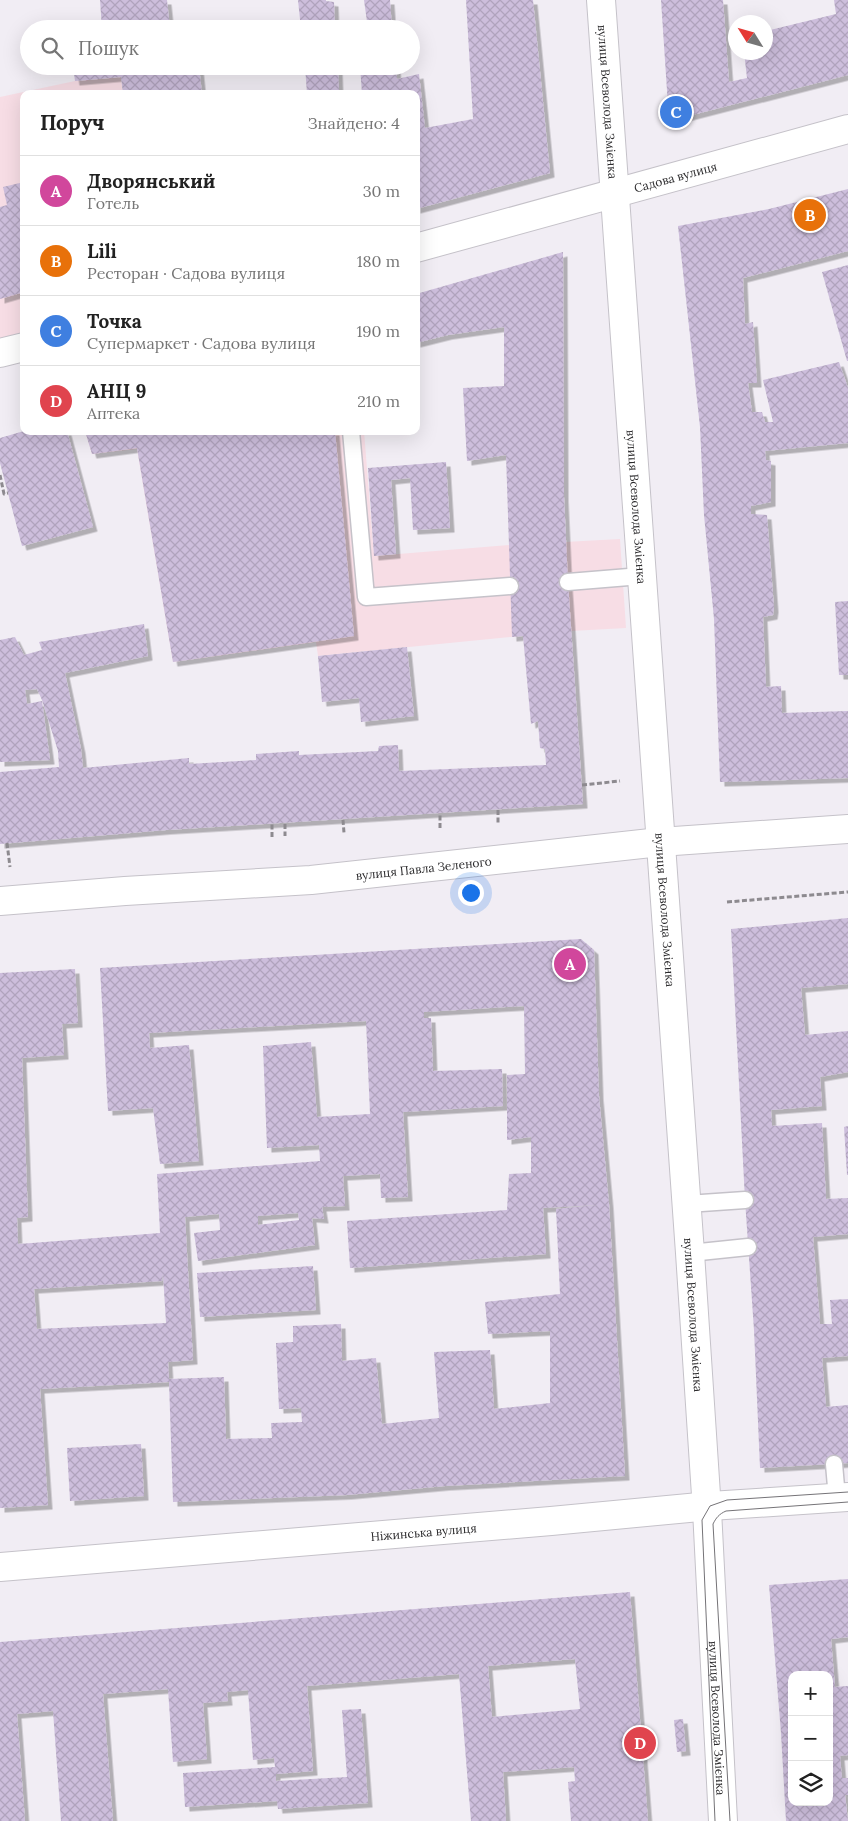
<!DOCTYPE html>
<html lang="uk">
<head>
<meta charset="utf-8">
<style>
  body { margin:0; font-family:Lora,serif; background:#f2f2f2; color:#222 }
  .controls { position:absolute; right:15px; bottom:15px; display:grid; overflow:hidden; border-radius:10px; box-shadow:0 5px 20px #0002 }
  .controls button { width:45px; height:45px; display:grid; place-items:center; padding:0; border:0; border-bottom:1px solid #e0e0e0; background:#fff; color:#222; font:25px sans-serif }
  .compass { position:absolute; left:728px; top:15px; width:45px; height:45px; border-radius:50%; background:#fff; box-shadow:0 5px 20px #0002; rotate:307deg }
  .you { position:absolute; left:470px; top:892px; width:18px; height:18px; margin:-12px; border:4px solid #fff; border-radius:50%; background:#1a73e8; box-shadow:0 0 0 8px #1a73e833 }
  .badge { display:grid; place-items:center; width:32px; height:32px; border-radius:50%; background:#b45309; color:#fff; font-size:16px; font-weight:700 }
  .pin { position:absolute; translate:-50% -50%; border:2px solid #fff; box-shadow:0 1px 5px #0006 }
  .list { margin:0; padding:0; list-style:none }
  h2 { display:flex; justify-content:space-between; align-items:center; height:65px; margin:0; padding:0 20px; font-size:21px }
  h2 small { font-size:16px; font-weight:400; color:#767676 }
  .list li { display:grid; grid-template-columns:32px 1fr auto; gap:15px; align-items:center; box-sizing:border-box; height:70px; padding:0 20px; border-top:1px solid #e0e0e0 }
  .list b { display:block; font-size:19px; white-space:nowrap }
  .list p { margin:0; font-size:16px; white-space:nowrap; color:#767676 }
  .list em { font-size:16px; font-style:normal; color:#767676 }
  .icon { flex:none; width:28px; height:28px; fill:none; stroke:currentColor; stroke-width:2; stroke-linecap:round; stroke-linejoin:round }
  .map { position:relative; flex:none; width:848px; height:1821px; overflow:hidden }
  .search { position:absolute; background:#fff; box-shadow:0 5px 20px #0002; left:20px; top:20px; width:400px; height:55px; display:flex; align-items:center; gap:12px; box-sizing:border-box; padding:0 18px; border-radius:28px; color:#767676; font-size:19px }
  .panel { position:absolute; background:#fff; box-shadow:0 5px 20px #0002; left:20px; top:90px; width:400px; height:345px; border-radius:10px }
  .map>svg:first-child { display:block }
</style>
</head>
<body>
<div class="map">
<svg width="848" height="1821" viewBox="0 0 848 1821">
  <defs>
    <pattern id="building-cross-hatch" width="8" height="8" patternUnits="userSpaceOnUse" patternTransform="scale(1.25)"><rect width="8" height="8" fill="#cdbedc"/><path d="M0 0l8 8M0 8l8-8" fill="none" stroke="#b0a3bd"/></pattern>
    <filter id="shadow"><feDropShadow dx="4.5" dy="4.5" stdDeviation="0" flood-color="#0004"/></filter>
  </defs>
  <rect width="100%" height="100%" fill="#f1edf4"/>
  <path fill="#f7dde5" d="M121,77L123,94H24V339L0,346V97L75,81Z
    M85,431H364L374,556L509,545L620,539L626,628L571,631L318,656L316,642L173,662L137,449L92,454Z"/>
  <path fill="url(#building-cross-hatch)" fill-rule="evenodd" filter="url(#shadow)" d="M100,0H167L170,29H102Z
    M298,0H326V1L334,2L335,29H301Z
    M364,0H390L392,29H368Z
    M466,0H533L550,173L416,209V94H362L360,66H396L397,79L419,74L425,128L473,119Z
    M661,0H723L729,82L747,78L744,52H766V31L836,14L834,0H848V75L669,121Z
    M73,66H199L202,94H123L121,77L75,81Z
    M305,66H338L339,94H307Z
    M24,182V292L0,299V207L7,205L3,187Z
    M848,189V251L743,278L745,324L753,322L757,383H748L752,412H762L765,422H773L763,380L839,362L848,388V443L765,451L766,460L771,461V502L751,506V514L767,515L774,608L773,615L763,617L766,687L781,686L782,713L848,711V778L720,782L714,619L704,515L700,427L678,226L769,209Z
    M563,252L564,497L568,582L583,804L166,830L0,844V772L59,767L58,751L42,700L37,689L25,690L27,704L42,701L50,760L0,762V640L15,637L24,655L42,650L39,642L144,624L148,656L65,673L81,749L83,768L189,758V764L256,760V754L299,751V755L378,751L379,746L398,745L399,771L546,765L545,749L540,748L538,721L531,724L523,636L512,637L506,455L467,461L463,388L504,386V327L448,335L416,343V294Z
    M848,265V361H847L822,272Z
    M24,431H67L93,527L22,546L0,463V438Z
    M85,431H335L354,636L173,662L137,448L92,454Z
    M446,462L450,528L413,530L410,478L391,480L396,554L374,556L368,468Z
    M848,601V675H839L835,602Z
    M407,647L414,716L361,722L359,698L322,702L318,656Z
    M848,918V984L801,988L805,1035L848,1031V1072L820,1077L822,1106L771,1110L772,1126L822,1123L826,1199L848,1198V1234L813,1237L820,1324H832L830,1300L848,1299V1356L822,1358L826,1407L848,1405V1463L760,1468L754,1330L745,1200L731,929Z
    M581,939L594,950L599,1096L609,1204L625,1476L445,1486L347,1495L173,1502L169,1382L40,1389L48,1505L0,1508V973L75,969L78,1023L62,1024L64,1055L22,1058L28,1217L17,1218L18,1244L32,1243L160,1233L157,1174L320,1161L319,1145L267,1148L263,1046L311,1042L317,1117L370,1114L366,1021L149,1033L150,1048L189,1045L199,1161L160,1164L153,1108L108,1111L100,968ZM524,1006L525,1074L507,1075V1140L531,1137V1173L509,1174L507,1210L347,1221L350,1268L546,1254L543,1208L597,1205L556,1209L560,1294L485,1302L488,1334L550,1331V1403L494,1409L490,1350L434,1352L439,1418L382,1424L376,1358L342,1361L341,1324L293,1326V1342L276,1343L279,1409L301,1408L302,1422L271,1423L272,1438L226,1439L224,1377L169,1379L168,1362L193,1360L185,1217L219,1214L220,1230L194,1233L198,1261L315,1245L312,1218L324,1219L322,1207L345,1206L343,1176L380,1174L381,1198L408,1197L403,1112L503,1106L502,1069L433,1071L431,1018H424V1012ZM298,1213L299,1220L258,1225V1216ZM163,1274L166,1323L37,1329L34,1289L162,1281Z
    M848,1126V1175H847L844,1127Z
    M313,1266L316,1310L200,1317L197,1273Z
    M141,1444L144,1496L70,1501L67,1448Z
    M848,1579V1637L831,1639L835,1687L848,1686V1755L840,1756L842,1778H848V1795H845L848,1821H786L781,1733L769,1585ZM792,1675H829V1802H792Z
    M630,1592L648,1821H571L568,1782L575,1781L574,1767L503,1772L506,1821H471L459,1674L307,1686L313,1771L276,1774V1781L347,1777L342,1710L361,1709L368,1803L278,1809L277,1801L185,1807L183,1773L275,1767L274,1758L253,1760L248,1690L227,1692L228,1701L203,1703L207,1759L173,1762L168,1689L103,1694L113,1821H61L53,1711L17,1714L25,1821H0V1642ZM575,1659L580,1709L492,1717L488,1666Z
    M683,1719L686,1751L677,1752L674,1720Z"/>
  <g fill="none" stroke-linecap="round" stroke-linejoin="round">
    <g stroke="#c5c2c9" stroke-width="19">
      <path id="service" d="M351,431L366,597L510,586
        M568,582L641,576
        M687,1204L745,1200
        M690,1253L748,1247
        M834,1464L837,1498"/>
    </g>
    <g stroke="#c5c2c9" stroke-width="30">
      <g id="minor">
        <path id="s1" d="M601,0L690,1253L707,1510L723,1821"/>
        <path id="s2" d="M416,248L848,129"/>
        <path d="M0,353L24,347"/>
        <path id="s3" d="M0,901L125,891L311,880L660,842L848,829"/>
        <path id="s4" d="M0,1567L551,1521L710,1506L848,1497"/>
      </g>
    </g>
    <path stroke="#8d8a8f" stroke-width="3" stroke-dasharray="5 2.5" stroke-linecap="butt" d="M0,475L4,494L8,493
      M582,785L620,781
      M498,810V825
      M343,820L344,833
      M285,824V836
      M440,828V814
      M272,837V824
      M7,843L10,867
      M727,902L848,892"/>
    <use href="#service" stroke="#fff" stroke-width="16"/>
    <use href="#minor" stroke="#fff" stroke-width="28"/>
    <path stroke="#757377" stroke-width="1" d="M715,1821L702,1520L710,1506L727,1500L848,1492
      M730,1821L713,1524C716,1518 719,1514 726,1511L848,1502"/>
  </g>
  <g text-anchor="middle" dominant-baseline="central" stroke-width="5" stroke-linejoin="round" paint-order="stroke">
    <g font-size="12" fill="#2c2b2d" stroke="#fff">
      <text stroke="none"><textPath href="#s1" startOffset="102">вулиця Всеволода Змієнка</textPath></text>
      <text stroke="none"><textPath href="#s2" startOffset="269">Садова вулиця</textPath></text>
      <text stroke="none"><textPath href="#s1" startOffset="508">вулиця Всеволода Змієнка</textPath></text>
      <text stroke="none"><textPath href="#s3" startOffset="425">вулиця Павла Зеленого</textPath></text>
      <text stroke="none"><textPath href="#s1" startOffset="912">вулиця Всеволода Змієнка</textPath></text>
      <text stroke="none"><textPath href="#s1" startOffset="1318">вулиця Всеволода Змієнка</textPath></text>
      <text stroke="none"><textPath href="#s4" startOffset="425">Ніжинська вулиця</textPath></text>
      <text stroke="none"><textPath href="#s1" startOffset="1722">вулиця Всеволода Змієнка</textPath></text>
    </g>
  </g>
</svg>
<div class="controls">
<button>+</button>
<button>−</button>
<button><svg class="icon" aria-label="layers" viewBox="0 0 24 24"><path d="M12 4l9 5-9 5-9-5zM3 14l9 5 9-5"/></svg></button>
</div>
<svg class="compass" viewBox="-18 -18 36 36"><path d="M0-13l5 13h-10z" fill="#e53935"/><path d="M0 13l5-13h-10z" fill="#767676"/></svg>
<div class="you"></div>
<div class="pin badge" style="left:570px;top:964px;background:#d1479c">A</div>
<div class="pin badge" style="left:810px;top:215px;background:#e8710a">B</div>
<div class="pin badge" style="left:676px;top:112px;background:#3f7fe0">C</div>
<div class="pin badge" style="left:640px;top:1743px;background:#e0444e">D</div>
<div class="search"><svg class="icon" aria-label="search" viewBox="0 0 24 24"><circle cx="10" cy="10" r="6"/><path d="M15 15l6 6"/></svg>Пошук</div>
<section class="panel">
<h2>Поруч<small>Знайдено: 4</small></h2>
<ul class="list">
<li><span class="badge" style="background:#d1479c">A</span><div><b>Дворянський</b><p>Готель</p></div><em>30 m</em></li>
<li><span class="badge" style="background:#e8710a">B</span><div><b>Lili</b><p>Ресторан · Садова вулиця</p></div><em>180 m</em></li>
<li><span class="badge" style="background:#3f7fe0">C</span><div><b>Точка</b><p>Супермаркет · Садова вулиця</p></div><em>190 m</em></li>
<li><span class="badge" style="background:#e0444e">D</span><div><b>АНЦ 9</b><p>Аптека</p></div><em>210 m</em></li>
</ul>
</section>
</div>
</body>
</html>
